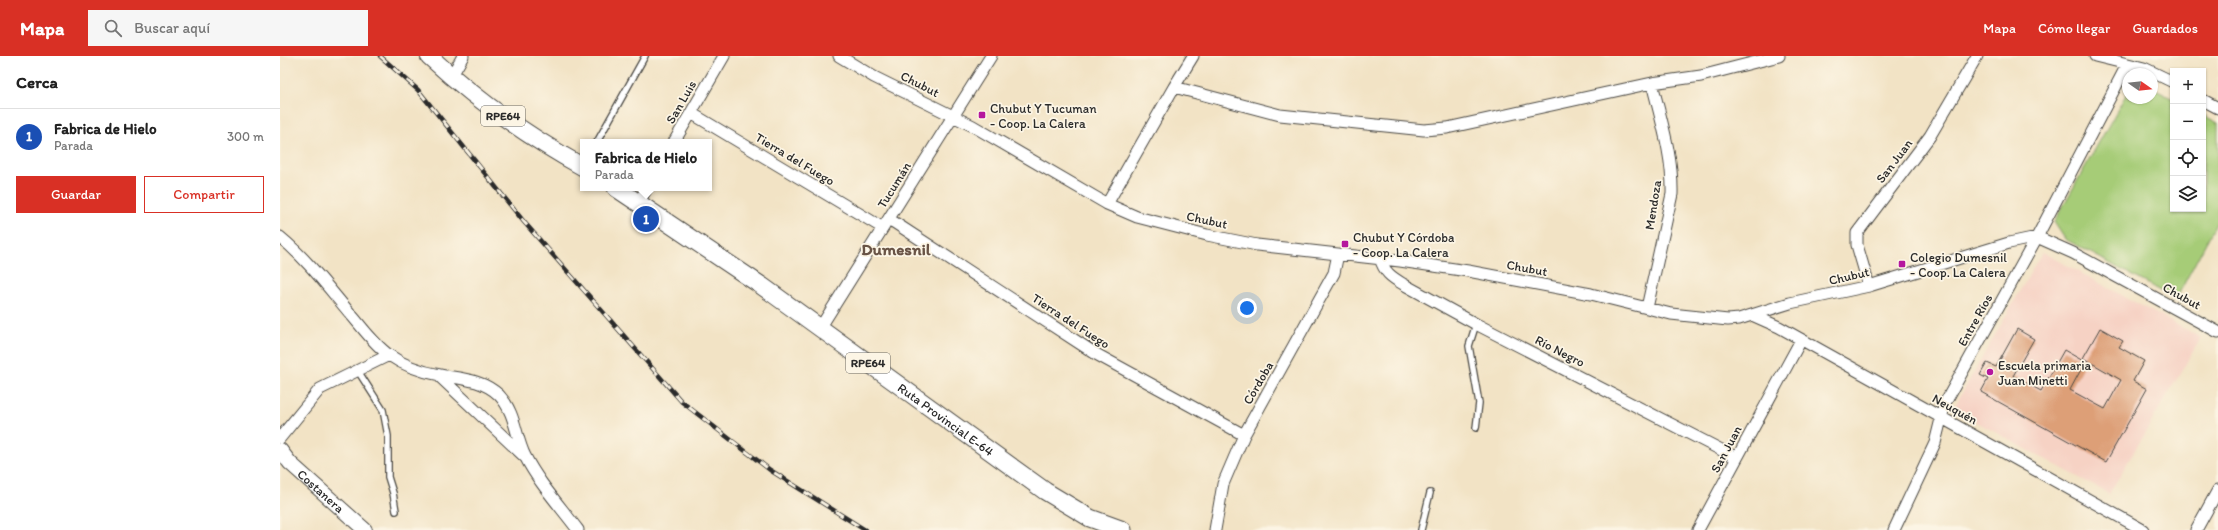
<!DOCTYPE html>
<html lang="es">
<head>
<meta charset="utf-8">
<style>
  body { margin:0; font-family:Itim,sans-serif; background:#f6f6f6; color:#222 }
  .controls { position:absolute; right:12px; top:12px; display:grid; overflow:hidden; border-radius:0px; box-shadow:0 1px 3px #0004 }
  .controls button { width:36px; height:36px; display:grid; place-items:center; padding:0; border:0; border-bottom:1px solid #e0e0e0; background:#fff; color:#222; font:20px sans-serif }
  .compass { position:absolute; left:1842px; top:12px; width:36px; height:36px; border-radius:50%; background:#fff; box-shadow:0 1px 3px #0004; rotate:104deg }
  .you { position:absolute; left:967px; top:252px; width:14px; height:14px; margin:-10px; border:3px solid #fff; border-radius:50%; background:#1a73e8; box-shadow:0 0 0 6px #1a73e833 }
  .badge { display:grid; place-items:center; width:26px; height:26px; border-radius:50%; background:#d93025; color:#fff; font-size:13px; font-weight:700 }
  .pin { position:absolute; translate:-50% -50%; border:2px solid #fff; box-shadow:0 1px 4px #0006 }
  .popup { position:absolute; left:300px; top:83px; width:132px; height:52px; box-sizing:border-box; display:grid; place-content:center; border-radius:0px; background:#fff; filter:drop-shadow(0 1px 3px #0005); font-size:13px; white-space:nowrap; color:#767676 }
  .popup b { font-size:15px; color:#222 }
  .popup::after { content:''; position:absolute; left:50%; top:100%; margin-left:-8px; border:8px solid transparent; border-top-color:#fff }
  .list { margin:0; padding:0; list-style:none }
  h2 { display:flex; justify-content:space-between; align-items:center; height:52px; margin:0; padding:0 16px; font-size:17px }
  h2 small { font-size:13px; font-weight:400; color:#767676 }
  .list li { display:grid; grid-template-columns:26px 1fr auto; gap:12px; align-items:center; box-sizing:border-box; height:56px; padding:0 16px; border-top:1px solid #e0e0e0 }
  .list b { display:block; font-size:15px; white-space:nowrap }
  .list p { margin:0; font-size:13px; white-space:nowrap; color:#767676 }
  .list em { font-size:13px; font-style:normal; color:#767676 }
  .actions { display:flex; gap:8px; padding:12px 16px }
  .actions a { flex:1; padding:9px 0; border:1px solid #d93025; border-radius:0px; text-align:center; font-size:14px; color:#d93025 }
  .actions .main { background:#d93025; color:#fff }
  .icon { flex:none; width:22px; height:22px; fill:none; stroke:currentColor; stroke-width:2; stroke-linecap:round; stroke-linejoin:round }
  .map { position:relative; flex:none; width:1938px; height:474px; overflow:hidden }
  header { display:flex; align-items:center; gap:24px; box-sizing:border-box; height:56px; padding:0 20px; background:#d93025; color:#fff }
  header strong { font-size:19px }
  nav { display:flex; gap:22px; margin-inline-start:auto; font-size:14px }
  .search { width:280px; height:36px; background:#f6f6f6; display:flex; align-items:center; gap:10px; box-sizing:border-box; padding:0 14px; border-radius:0px; color:#767676; font-size:15px }
  main { display:flex }
  aside { flex:1; background:#fff }
  .map>svg:first-child { display:block }
</style>
</head>
<body>
<header>
<strong>Mapa</strong>
<div class="search"><svg class="icon" aria-label="search" viewBox="0 0 24 24"><circle cx="10" cy="10" r="6"/><path d="M15 15l6 6"/></svg>Buscar aquí</div>
<nav><a>Mapa</a><a>Cómo llegar</a><a>Guardados</a></nav>
</header>
<main>
<aside>
<h2>Cerca<small></small></h2>
<ul class="list">
<li><span class="badge" style="background:#1a4fb4">1</span><div><b>Fabrica de Hielo</b><p>Parada</p></div><em>300 m</em></li>
</ul>
<div class="actions"><a class="main">Guardar</a><a>Compartir</a></div>
</aside>
<div class="map">
<svg width="1938" height="474" viewBox="0 0 1938 474">
  <rect width="100%" height="100%" fill="#fcf5e5"/>
  <filter id="ink" filterUnits="userSpaceOnUse"><feTurbulence type="fractalNoise" baseFrequency=".025" numOctaves="2"/><feDisplacementMap in="SourceGraphic" scale="8" xChannelSelector="R" yChannelSelector="G"/><feConvolveMatrix kernelMatrix="1 2 1 2 8 2 1 2 1" color-interpolation-filters="sRGB"/></filter>
  <filter id="wash" filterUnits="userSpaceOnUse"><feTurbulence type="fractalNoise" baseFrequency=".012" numOctaves="4" result="noise"/><feDisplacementMap in="SourceGraphic" scale="16" xChannelSelector="R" yChannelSelector="G"/><feGaussianBlur stdDeviation="0.9" result="paint"/><feColorMatrix in="noise" values="0 0 0 0 0 0 0 0 0 0 0 0 0 0 0 0 0 1.4 0 .05"/><feComposite in="paint" operator="in"/></filter>
  <g filter="url(#wash)">
    <rect width="100%" height="100%" fill="#f2e3c5"/>
    <path fill="#f6d2c4" d="M1762,196L1921,282L1829,438L1673,353Z"/>
    <path fill="#a6cc77" stroke="#687c51" d="M1872,32L1893,43V153H1923V59L1938,67V164L1896,243L1785,183L1774,166L1848,35V42H1872Z"/>
    <g id="blocks">
      <path fill="#dd9f77" d="M1820,272L1843,285L1839,291L1864,305L1853,325L1867,333L1826,406L1701,336L1708,323L1700,319L1707,307L1716,311L1737,273L1754,283L1733,320L1761,335L1784,294L1805,306L1790,334L1825,353L1841,324L1803,302Z"/>
    </g>
  </g>
  <g filter="url(#ink)">
    <use href="#blocks" fill-opacity="0" stroke="#494742" stroke-width="1"/>
    <g fill="none" stroke-linecap="round" stroke-linejoin="round">
      <g stroke="#494742" stroke-width="8">
        <path id="service" d="M317,86L365,0
          M78,315L103,354L108,380V421L113,437L116,455
          M1196,372L1199,347L1189,290L1196,268
          M1141,474L1150,437"/>
      </g>
      <g stroke="#494742" stroke-width="13">
        <path id="minor" d="M559,0L594,21L693,70L827,148L857,161L927,179L977,189L1120,205L1188,215L1311,238L1391,258L1448,264L1459,263L1510,247L1589,230L1729,187L1757,181L1793,197L1938,276
          M1815,0L1864,12L1893,26
          M171,21L183,0
          M894,31L913,0
          M1923,44L1938,52
          M411,57L603,172
          M394,86L444,0
          M359,146L367,132
          M827,148L894,31L1000,59L1144,74L1167,72L1372,27L1421,20L1499,0
          M609,163L816,298L964,379
          M0,181C28,204 50,234 74,262C85,275 95,289 109,299C123,309 143,316 160,319C181,323 202,323 219,339C236,357 235,380 245,400C258,426 280,450 298,474
          M1100,202C1104,216 1111,221 1123,228L1196,268L1457,402
          M1589,230L1577,189V177L1650,80L1697,0
          M1367,252L1392,138C1393,101 1381,64 1372,27
          M1472,259L1499,271L1863,474
          M540,272L711,0
          M158,319L245,401
          M0,382L40,333L109,299
          M935,474L943,428L964,379L1054,217L1058,198
          M1418,474L1521,284
          M1614,474L1655,387L1665,347L1757,181L1847,9
          M1916,474L1938,434"/>
      </g>
      <g stroke="#494742" stroke-width="16">
        <g id="tertiary">
          <path id="s1" d="M0,394L10,407L85,474"/>
        </g>
      </g>
      <g stroke="#494742" stroke-width="19">
        <g id="primary">
          <path d="M149,0C196,44 247,80 303,111"/>
          <path id="s2" d="M336,132L482,230L765,435L810,462L843,474"/>
        </g>
      </g>
      <use href="#service" stroke="#fff" stroke-width="5.5"/>
      <use href="#minor" stroke="#fff" stroke-width="11"/>
      <use href="#tertiary" stroke="#fff" stroke-width="14"/>
      <use href="#primary" stroke="#fff" stroke-width="17"/>
      <g stroke="#2b2b2b" stroke-width="4.5">
        <path id="rail" d="M100,0L138,34L244,166L402,346L490,414L585,474"/>
      </g>
      <use href="#rail" stroke="#fcf5e5" stroke-width="3" stroke-dasharray="9" stroke-linecap="butt"/>
    </g>
  </g>
  <g fill="#b5179e" stroke="#fcf5e5" stroke-width="1.5">
    <rect x="698" y="55" width="8" height="8" rx="2"/>
    <rect x="1061" y="184" width="8" height="8" rx="2"/>
    <rect x="1618" y="204" width="8" height="8" rx="2"/>
    <circle cx="1710" cy="316" r="4"/>
  </g>
  <g text-anchor="middle" dominant-baseline="central" stroke-width="3.5" stroke-linejoin="round" paint-order="stroke">
    <g fill="#fcf5e5" stroke="#6a6863" stroke-width="1">
      <rect x="201" y="50" width="44" height="20" rx="3"/>
      <rect x="566" y="297" width="44" height="20" rx="3"/>
    </g>
    <g font-size="12" font-weight="bold" fill="#2b2b2b">
      <text x="223" y="60">RPE64</text>
      <text x="588" y="307">RPE64</text>
    </g>
    <g font-size="13" fill="#2b2b2b" stroke="#fcf5e5">
      <text transform="translate(640 28) rotate(27)">Chubut</text>
      <text transform="translate(401 46) rotate(-60)">San Luis</text>
      <text transform="translate(515 103) rotate(31)">Tierra del Fuego</text>
      <text transform="translate(1614 105) rotate(-53)">San Juan</text>
      <text transform="translate(614 129) rotate(-58)">Tucumán</text>
      <text transform="translate(1373 149) rotate(-81)">Mendoza</text>
      <text transform="translate(927 164) rotate(12)">Chubut</text>
      <text transform="translate(1247 212) rotate(10)">Chubut</text>
      <text transform="translate(1569 220) rotate(-13)">Chubut</text>
      <text transform="translate(1902 240) rotate(29)">Chubut</text>
      <text transform="translate(1695 264) rotate(-61)">Entre Ríos</text>
      <text transform="translate(791 265) rotate(33)">Tierra del Fuego</text>
      <text transform="translate(1280 295) rotate(27)">Río Negro</text>
      <text transform="translate(978 327) rotate(-60)">Córdoba</text>
      <text transform="translate(1675 353) rotate(29)">Neuquén</text>
      <text stroke="none"><textPath href="#s2" startOffset="403">Ruta Provincial E-64</textPath></text>
      <text transform="translate(1446 393) rotate(-62)">San Juan</text>
      <text stroke="none"><textPath href="#s1" startOffset="58">Costanera</textPath></text>
    </g>
    <g font-size="13" fill="#2b2b2b" stroke="#fcf5e5" text-anchor="start">
      <text x="710" y="52">Chubut Y Tucuman<tspan x="710" dy="15">- Coop. La Calera</tspan></text>
      <text x="1073" y="181">Chubut Y Córdoba<tspan x="1073" dy="15">- Coop. La Calera</tspan></text>
      <text x="1630" y="201">Colegio Dumesnil<tspan x="1630" dy="15">- Coop. La Calera</tspan></text>
      <text x="1718" y="309">Escuela primaria<tspan x="1718" dy="15">Juan Minetti</tspan></text>
    </g>
    <g font-size="17" font-weight="bold" fill="#695446" stroke="#fcf5e5">
      <text x="616" y="193">Dumesnil</text>
    </g>
  </g>
</svg>
<div class="controls">
<button>+</button>
<button>−</button>
<button><svg class="icon" aria-label="locate" viewBox="0 0 24 24"><circle cx="12" cy="12" r="6"/><path d="M12 2v4M12 18v4M2 12h4M18 12h4"/></svg></button>
<button><svg class="icon" aria-label="layers" viewBox="0 0 24 24"><path d="M12 4l9 5-9 5-9-5zM3 14l9 5 9-5"/></svg></button>
</div>
<svg class="compass" viewBox="-18 -18 36 36"><path d="M0-13l5 13h-10z" fill="#e53935"/><path d="M0 13l5-13h-10z" fill="#767676"/></svg>
<div class="you"></div>
<div class="pin badge" style="left:366px;top:163px;background:#1a4fb4">1</div>
<div class="popup"><b>Fabrica de Hielo</b>Parada</div>
</div>
</main>
</body>
</html>
